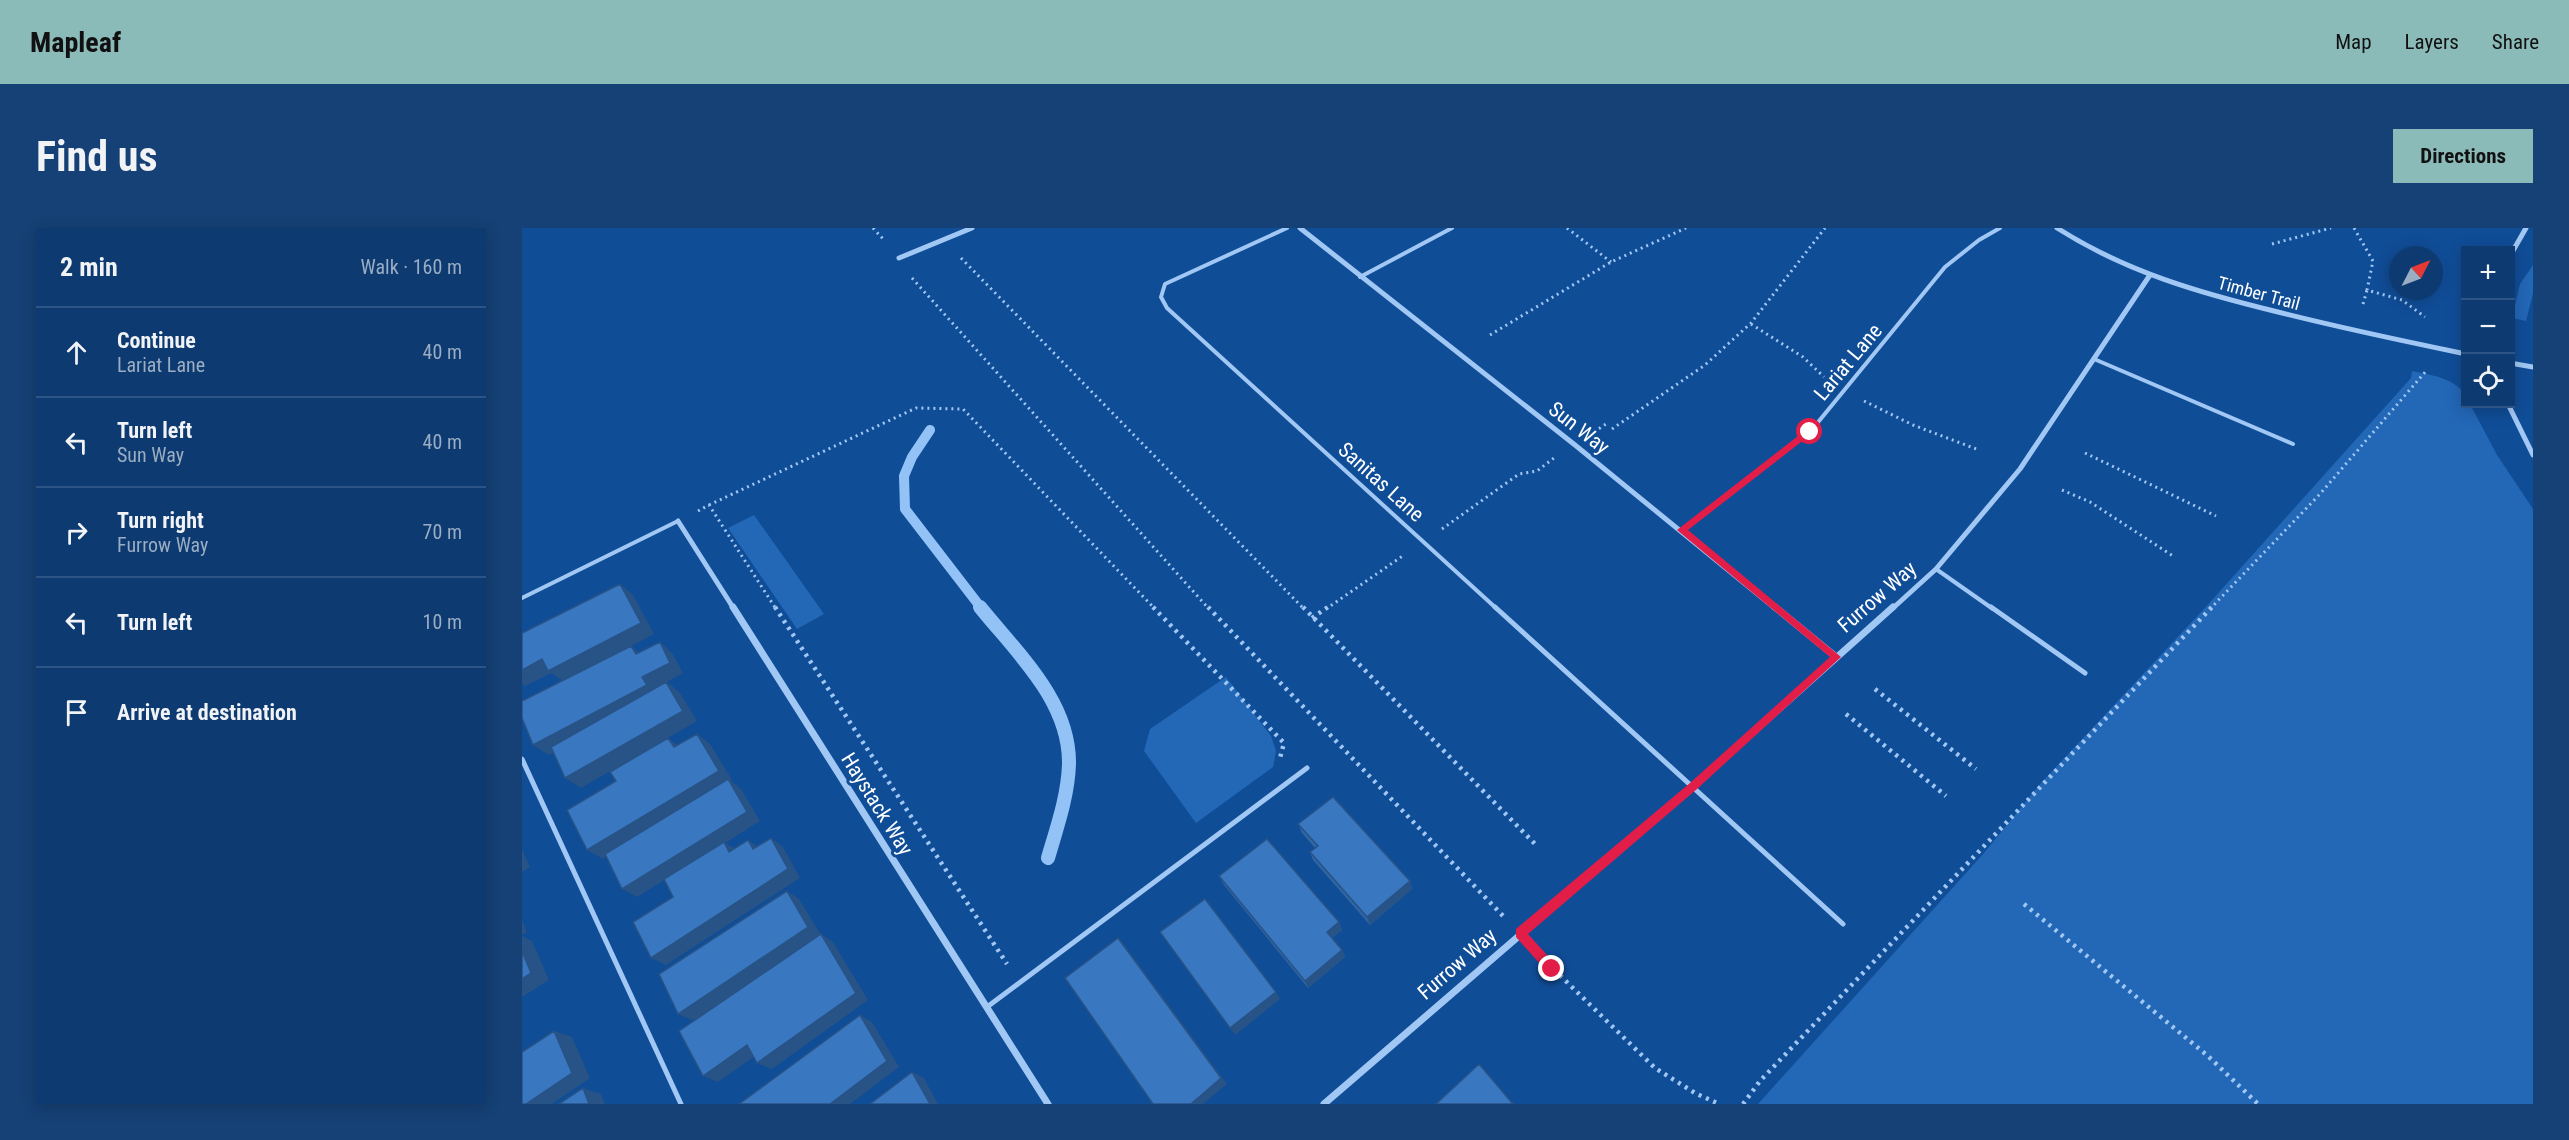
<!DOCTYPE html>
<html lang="en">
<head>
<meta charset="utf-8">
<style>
  body { margin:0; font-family:"Roboto Condensed",sans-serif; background:#154176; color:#f1f3f6 }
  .controls { position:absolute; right:18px; top:18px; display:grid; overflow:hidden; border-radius:0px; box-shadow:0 3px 15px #0003 }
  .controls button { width:54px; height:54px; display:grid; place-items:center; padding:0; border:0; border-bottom:2px solid #2c5484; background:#0c3a71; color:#f1f3f6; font:30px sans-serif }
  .compass { position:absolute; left:1867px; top:18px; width:54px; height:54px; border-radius:50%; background:#0c3a71; box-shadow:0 3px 15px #0003; rotate:48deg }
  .stop { position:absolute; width:18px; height:18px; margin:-14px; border:4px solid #e11d48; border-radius:50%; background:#fff }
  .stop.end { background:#e11d48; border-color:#fff; box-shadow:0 2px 6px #0008 }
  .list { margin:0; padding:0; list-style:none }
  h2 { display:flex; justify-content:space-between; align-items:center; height:78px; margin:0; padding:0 24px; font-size:26px }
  h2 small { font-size:20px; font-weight:400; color:#9aadc3 }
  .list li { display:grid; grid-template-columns:39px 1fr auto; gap:18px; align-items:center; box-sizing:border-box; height:90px; padding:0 24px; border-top:2px solid #2c5484 }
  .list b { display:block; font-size:22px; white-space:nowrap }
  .list p { margin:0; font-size:20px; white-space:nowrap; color:#9aadc3 }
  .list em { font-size:20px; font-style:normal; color:#9aadc3 }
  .icon { flex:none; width:33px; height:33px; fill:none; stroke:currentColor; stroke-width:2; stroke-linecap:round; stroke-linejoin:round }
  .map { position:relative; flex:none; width:2011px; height:876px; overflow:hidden; border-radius:0px }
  header { display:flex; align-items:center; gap:36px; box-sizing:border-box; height:84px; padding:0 30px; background:#8bbbb9; color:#111 }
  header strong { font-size:28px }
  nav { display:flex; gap:33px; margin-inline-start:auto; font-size:21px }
  .intro { display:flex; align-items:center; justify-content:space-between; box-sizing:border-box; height:144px; padding:0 36px }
  h1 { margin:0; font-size:42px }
  .button { padding:15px 27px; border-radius:0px; background:#8bbbb9; color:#111; font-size:21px; font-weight:700 }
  main { display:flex; gap:36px; padding:0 36px }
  aside { flex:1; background:#0c3a71; border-radius:0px; box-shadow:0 3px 15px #0003 }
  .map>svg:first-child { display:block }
</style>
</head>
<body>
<header>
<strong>Mapleaf</strong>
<nav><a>Map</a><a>Layers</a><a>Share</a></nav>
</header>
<div class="intro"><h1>Find us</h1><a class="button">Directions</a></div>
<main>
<aside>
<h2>2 min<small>Walk · 160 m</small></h2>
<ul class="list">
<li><svg class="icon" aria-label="ahead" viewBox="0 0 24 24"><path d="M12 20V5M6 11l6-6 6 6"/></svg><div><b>Continue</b><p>Lariat Lane</p></div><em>40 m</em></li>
<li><svg class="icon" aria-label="left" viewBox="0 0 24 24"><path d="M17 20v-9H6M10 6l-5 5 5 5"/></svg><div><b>Turn left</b><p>Sun Way</p></div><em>40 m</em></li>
<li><svg class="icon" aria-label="right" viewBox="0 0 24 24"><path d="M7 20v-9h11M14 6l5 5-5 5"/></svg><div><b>Turn right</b><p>Furrow Way</p></div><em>70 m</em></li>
<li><svg class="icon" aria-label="left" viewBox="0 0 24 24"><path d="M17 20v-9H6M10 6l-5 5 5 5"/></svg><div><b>Turn left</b></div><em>10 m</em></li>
<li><svg class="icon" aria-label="arrive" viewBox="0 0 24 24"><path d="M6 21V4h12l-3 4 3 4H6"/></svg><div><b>Arrive at destination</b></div></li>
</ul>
</aside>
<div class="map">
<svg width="2011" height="876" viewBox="0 0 2011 876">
  <rect width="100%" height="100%" fill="#104d97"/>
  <path fill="#2367b7" d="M2011,37V65L2004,93L1990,90L1998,56Z
    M1890,143C1908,147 1944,151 1944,176H1948L1975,227L2011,281V876H1236L1462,625L1519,555L1682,381L1889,150Z
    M232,287L302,386L275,401L206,300Z
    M704,449L749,508L754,523L751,539L674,595L622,523L628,501Z"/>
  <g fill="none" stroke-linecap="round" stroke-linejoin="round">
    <path stroke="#93c2f7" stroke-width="10" d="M408,202L390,229L382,248L383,281L460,381"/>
    <path stroke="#93c2f7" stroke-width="14" d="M458,379C495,425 548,473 547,536C546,568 535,599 526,630"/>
    <path stroke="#a1c7f4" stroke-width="3" stroke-dasharray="2 4" stroke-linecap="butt" d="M351,0L362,12
      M1045,0L1089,34
      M1832,0L1851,33L1845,62L1880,72L1903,89
      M1750,16L1809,0
      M439,30L782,381
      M390,50L687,381
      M1841,76L1845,62
      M1229,96L1281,129L1302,149
      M968,107L1089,34L1164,0
      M1342,173L1391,197L1457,222
      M1090,201L1183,137L1229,95L1303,0
      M1072,204L1084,196
      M1563,225L1694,288
      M1540,262L1568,274L1651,328
      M187,277L394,180L441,181L633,381
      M176,283L187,277L254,381
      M920,301L997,246L1015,243L1032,230
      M804,381L882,327
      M1688,381L1798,266L1904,143"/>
    <path stroke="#a1c7f4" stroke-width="4.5" stroke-dasharray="3 5" stroke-linecap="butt" d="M253,379L485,736
      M631,379L762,515L758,530
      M686,379L982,689
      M781,379L1014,617
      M790,390L806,379
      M1353,461L1454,541
      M1324,486L1424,568
      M1502,676L1686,828L1736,876
      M1015,725L1133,840L1173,865L1197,876
      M1221,876L1238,853L1690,379"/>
    <path stroke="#a1c7f4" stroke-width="4" d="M765,0L643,56L639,69L645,80L975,381
      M838,49L930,0
      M1572,131L1771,216
      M1160,302L1288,204L1423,39L1457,12L1478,0
      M1414,341L1471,381
      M0,370L156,293"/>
    <path stroke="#a1c7f4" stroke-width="5" d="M973,379L1321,696
      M1469,379L1563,445
      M0,531L159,876
      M465,779L785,540"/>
    <path stroke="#a1c7f4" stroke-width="5" d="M778,0L1053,217L1254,381
      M1535,0C1604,44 1678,65 1756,84C1819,100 1881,113 1944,126
      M1988,28L2004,0
      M377,30L450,0
      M1988,135L2011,139
      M1986,176L2011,227
      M156,293L212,381
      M1370,381L1414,341L1498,241L1628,47"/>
    <path stroke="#a1c7f4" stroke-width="7" d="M211,379L526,876
      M1253,379L1314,429
      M802,876L1171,558L1371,379"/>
  </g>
  <path fill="#3166a5" d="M776,596L888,653L890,661L848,697L791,632L788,624L793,620L780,605Z
    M697,648L817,694L820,702L810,710L820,722L823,729L786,760L702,657Z"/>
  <path fill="#285386" d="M98,356L111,367L132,406L109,418L122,429L41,453L29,445L3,458L0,456V442Z
    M138,414L150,425L161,445L145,454L158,465L175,493L59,560L43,550L138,468L27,527L11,517L120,449Z
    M175,506L188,516L210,552L209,553L219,561L238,593L203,615L215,622L207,624L202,615L115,669L100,661L208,554L81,631L65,622Z
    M146,510L159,520L152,519Z
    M249,610L261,619L278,650L144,737L129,730Z
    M226,612L239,621H231Z
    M0,621L8,639L0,644Z
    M888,653L890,661L848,697L845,689Z
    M265,663L277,671L299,707L172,793L156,786Z
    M0,692L5,704L0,707Z
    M817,694L820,702L808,712L805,704Z
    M299,706L311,714L346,772L250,841L235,835Z
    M0,708L10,713L27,752L0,769Z
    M596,710L603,718L705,856L681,876H669Z
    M820,722L823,729L786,760L783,753Z
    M754,764L758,771L713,807L708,800Z
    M338,787L350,794L377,839L328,876H308Z
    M32,803L50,809L68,850L30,876H4Z
    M225,817L240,823L196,854L181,848Z
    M390,844L402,850L416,876H408Z
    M61,860L79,866L83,876H67Z"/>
  <path fill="#3977c0" stroke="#285386" stroke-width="1.5" d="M98,356L119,395L26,443L20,431L0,442V405Z
    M138,414L148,435L120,449L125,457L11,517L0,490V473L109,418L114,426Z
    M144,454L161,483L43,550L29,519Z
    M175,506L197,543L65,622L45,582L94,553L88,544L146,510L152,519Z
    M206,551L225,584L100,661L83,626Z
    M811,569L888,653L845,689L788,624L796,618L776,596Z
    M249,610L266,641L129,730L111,694L151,669L142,651L202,614L207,624L226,612L231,621Z
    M745,611L817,694L805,704L820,722L783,753L697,648Z
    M265,663L286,699L156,786L137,746Z
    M683,671L754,764L708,800L638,704Z
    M299,706L334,765L235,835L225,817L181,848L157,803Z
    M596,710L699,850L669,876H631L543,750Z
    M0,723L9,745L0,751Z
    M338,787L365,833L308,876H217Z
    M32,803L50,845L4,876H0V824Z
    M957,836L991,876H914Z
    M390,844L408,876H348Z
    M61,860L67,876H37Z"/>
  <path fill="#e11d48" d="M1285,201L1292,204L1166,302L1319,429L1175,561L1006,706L1034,737V745H1026L994,709V701L1168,555L1308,429L1155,302Z"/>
  <g text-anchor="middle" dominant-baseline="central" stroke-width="6" stroke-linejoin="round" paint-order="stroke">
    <g font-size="18" fill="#fff" stroke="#104d97">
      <text transform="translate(1737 65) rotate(15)">Timber Trail</text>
    </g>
    <g font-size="21" fill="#fff" stroke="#104d97">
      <text transform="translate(1326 134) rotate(-50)">Lariat Lane</text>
      <text transform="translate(1057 200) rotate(38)">Sun Way</text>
      <text transform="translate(859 254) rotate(42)">Sanitas Lane</text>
      <text transform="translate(1355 369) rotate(-41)">Furrow Way</text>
      <text transform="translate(355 576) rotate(58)">Haystack Way</text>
      <text transform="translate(935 736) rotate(-41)">Furrow Way</text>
    </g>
  </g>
</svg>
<div class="controls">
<button>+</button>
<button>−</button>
<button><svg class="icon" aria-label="locate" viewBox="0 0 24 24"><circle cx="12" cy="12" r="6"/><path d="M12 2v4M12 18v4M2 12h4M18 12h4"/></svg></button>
</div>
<svg class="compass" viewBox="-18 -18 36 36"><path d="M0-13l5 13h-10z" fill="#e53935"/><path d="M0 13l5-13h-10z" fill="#9aadc3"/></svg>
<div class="stop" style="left:1288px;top:204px"></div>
<div class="stop end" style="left:1030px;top:741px"></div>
</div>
</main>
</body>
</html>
